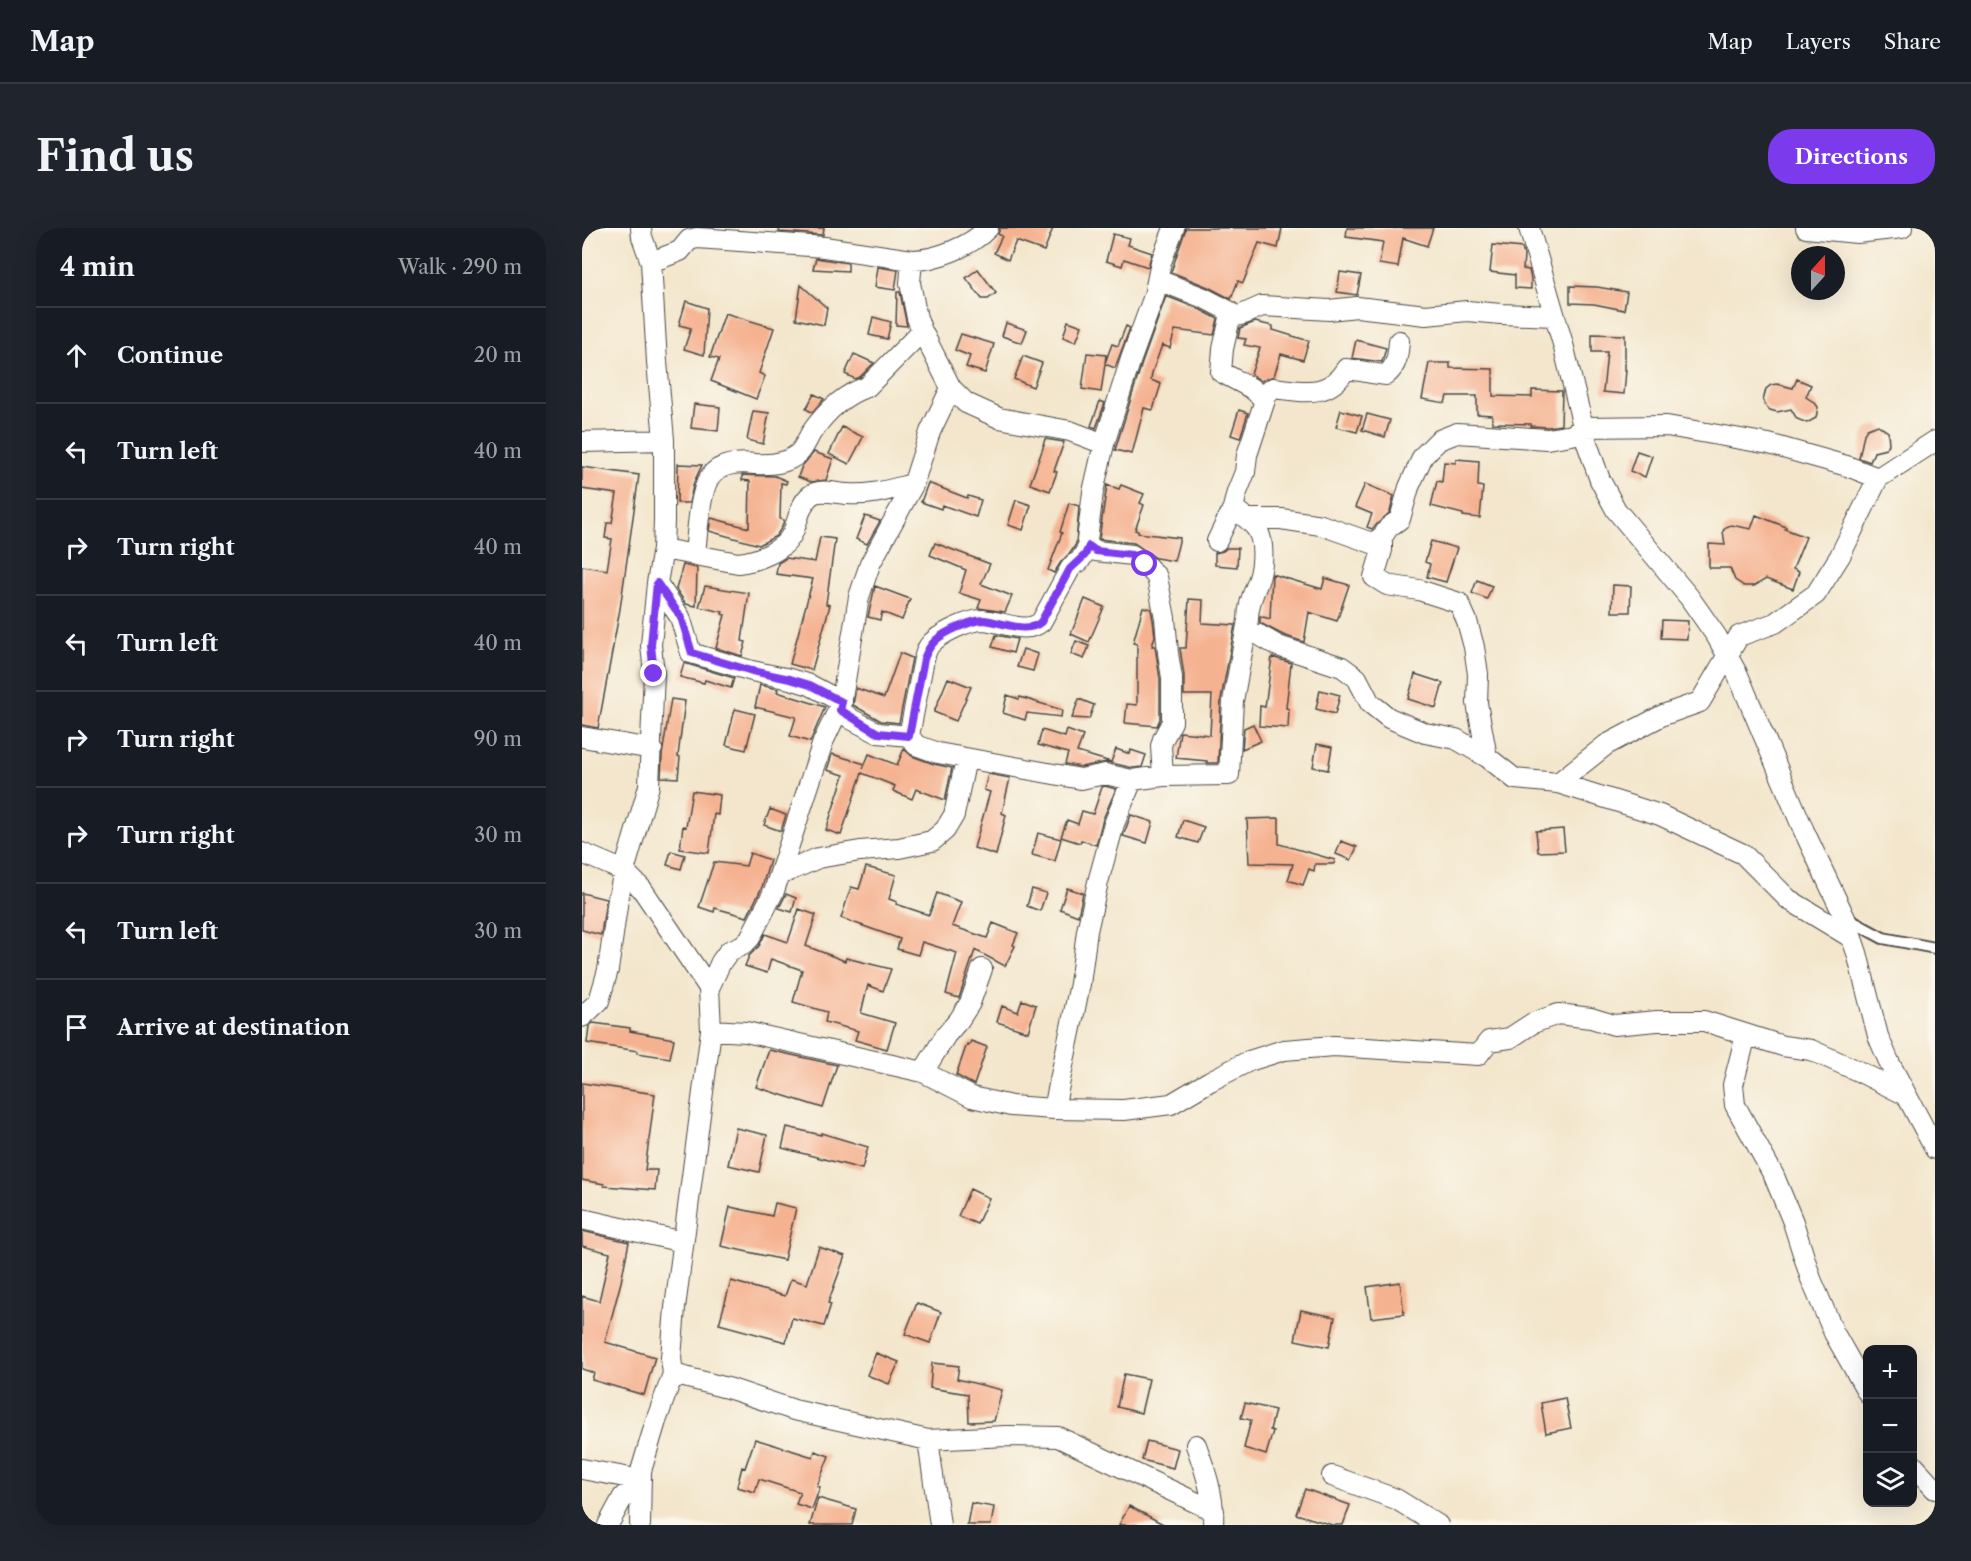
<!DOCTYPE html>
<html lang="en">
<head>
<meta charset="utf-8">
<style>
  body { margin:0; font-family:"Libre Caslon Text",serif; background:#20242c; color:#f1f3f6 }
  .controls { position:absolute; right:18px; bottom:18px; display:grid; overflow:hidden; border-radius:12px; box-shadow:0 6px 24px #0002 }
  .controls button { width:54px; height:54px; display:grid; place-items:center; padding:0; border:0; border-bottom:2px solid #363941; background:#171b24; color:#f1f3f6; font:30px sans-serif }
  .compass { position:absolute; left:1209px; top:18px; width:54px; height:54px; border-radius:50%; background:#171b24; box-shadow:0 6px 24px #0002; rotate:21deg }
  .stop { position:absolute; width:18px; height:18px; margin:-14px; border:4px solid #7c3aed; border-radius:50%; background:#fff }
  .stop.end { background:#7c3aed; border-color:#fff; box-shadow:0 2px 6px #0008 }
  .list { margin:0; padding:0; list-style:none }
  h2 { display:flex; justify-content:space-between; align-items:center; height:78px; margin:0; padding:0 24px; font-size:26px }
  h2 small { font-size:20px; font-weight:400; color:#9ea1a6 }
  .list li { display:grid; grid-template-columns:39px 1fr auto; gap:18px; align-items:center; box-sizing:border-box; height:96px; padding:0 24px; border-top:2px solid #363941 }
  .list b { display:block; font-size:22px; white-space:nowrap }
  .list em { font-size:20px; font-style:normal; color:#9ea1a6 }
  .icon { flex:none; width:33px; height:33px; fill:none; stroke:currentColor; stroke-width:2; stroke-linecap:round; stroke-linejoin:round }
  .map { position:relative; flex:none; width:1353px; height:1297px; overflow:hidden; border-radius:24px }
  header { display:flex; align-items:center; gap:36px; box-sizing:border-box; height:84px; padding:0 30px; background:#171b24; border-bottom:2px solid #363941 }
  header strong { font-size:28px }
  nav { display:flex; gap:33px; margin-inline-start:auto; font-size:21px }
  .intro { display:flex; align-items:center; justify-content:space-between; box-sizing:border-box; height:144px; padding:0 36px }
  h1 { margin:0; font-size:42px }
  .button { padding:15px 27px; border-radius:24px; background:#7c3aed; color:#fff; font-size:21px; font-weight:700 }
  main { display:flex; gap:36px; padding:0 36px }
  aside { flex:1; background:#171b24; border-radius:24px; box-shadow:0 6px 24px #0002 }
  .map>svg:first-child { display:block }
</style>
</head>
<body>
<header>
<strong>Map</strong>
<nav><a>Map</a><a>Layers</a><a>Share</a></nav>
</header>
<div class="intro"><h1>Find us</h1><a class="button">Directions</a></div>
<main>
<aside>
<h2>4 min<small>Walk · 290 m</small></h2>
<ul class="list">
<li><svg class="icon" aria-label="ahead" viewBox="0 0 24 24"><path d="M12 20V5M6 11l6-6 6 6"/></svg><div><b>Continue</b></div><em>20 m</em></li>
<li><svg class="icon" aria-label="left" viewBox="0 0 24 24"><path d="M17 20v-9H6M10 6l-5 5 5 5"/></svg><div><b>Turn left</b></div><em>40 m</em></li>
<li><svg class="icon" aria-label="right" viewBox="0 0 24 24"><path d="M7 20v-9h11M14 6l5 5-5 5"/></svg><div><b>Turn right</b></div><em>40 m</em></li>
<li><svg class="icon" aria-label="left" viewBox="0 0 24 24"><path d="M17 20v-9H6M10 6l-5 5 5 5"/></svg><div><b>Turn left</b></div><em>40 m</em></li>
<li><svg class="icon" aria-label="right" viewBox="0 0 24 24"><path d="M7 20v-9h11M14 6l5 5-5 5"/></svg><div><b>Turn right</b></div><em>90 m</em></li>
<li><svg class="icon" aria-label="right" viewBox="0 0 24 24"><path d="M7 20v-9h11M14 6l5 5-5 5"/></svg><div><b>Turn right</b></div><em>30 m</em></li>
<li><svg class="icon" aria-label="left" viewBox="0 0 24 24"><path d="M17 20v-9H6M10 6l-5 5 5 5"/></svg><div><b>Turn left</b></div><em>30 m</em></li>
<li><svg class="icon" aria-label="arrive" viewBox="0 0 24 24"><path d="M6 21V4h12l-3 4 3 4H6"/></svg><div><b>Arrive at destination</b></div></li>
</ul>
</aside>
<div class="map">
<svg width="1353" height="1297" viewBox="0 0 1353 1297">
  <rect width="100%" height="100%" fill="#fbf7ec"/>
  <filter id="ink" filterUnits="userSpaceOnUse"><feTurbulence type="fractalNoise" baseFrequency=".0167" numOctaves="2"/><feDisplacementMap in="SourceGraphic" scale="12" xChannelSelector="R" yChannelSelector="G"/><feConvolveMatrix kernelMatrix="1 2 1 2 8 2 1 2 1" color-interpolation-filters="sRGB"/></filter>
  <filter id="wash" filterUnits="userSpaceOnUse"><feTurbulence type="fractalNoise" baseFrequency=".008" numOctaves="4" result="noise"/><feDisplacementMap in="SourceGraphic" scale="24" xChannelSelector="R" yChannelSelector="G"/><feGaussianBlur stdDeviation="1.35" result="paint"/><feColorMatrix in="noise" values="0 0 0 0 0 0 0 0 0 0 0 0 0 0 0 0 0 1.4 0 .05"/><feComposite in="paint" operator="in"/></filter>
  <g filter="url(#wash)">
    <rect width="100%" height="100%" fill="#f3e6cc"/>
    <g id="blocks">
      <path fill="#f5b291" d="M198,0H242L241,7L197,4Z
        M418,0H471L462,23L434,13L426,32L412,25L420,8L416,6Z
        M604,0H700L696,20L677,15L661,55L656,53L649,71L626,59L589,44Z
        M765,0H851L845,18L821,10L816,39L797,36L801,14L764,9Z
        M531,6L548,10L546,17L570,25L566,39L542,31L540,38L524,33Z
        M911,17L940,20L942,27L941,41L947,42L949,51V61L933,60V47L908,44Z
        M234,30L266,35V43L231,41Z
        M296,39L316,42L313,62L293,59Z
        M396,41L414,65L406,71H400L384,50Z
        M758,44L779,47L775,67L755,64Z
        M219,57L245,80L242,97L214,91Z
        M988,58L1015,59L1045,64L1042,82L1012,76L988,75Z
        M315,64H318L325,98L314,97Z
        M584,68L617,81L636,91L632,107L593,102L588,120L580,117L570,145L569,152L579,156L571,182L562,180L550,226L533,222L560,135Z
        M104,73L125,80L122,127L102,121L109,100L97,97Z
        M143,85L192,100L177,145L183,148L174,171L129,153L137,131L128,129Z
        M291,89L309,94L305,111L287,107Z
        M486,93L500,98L494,114L481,109Z
        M673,94L691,98V102L727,113L721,132L699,126L692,148L679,153L669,146L678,120L662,117L664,111L656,110L658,100Z
        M424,95L445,102L440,115L420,108Z
        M544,98L548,100L533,140L523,136L519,164L500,161L505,125L524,127L523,135L530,116L536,118Z
        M379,106L412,116L403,145L384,139L388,128L373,122Z
        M1010,106L1043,107V142H1044L1042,166L1021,164L1025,124H1010Z
        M774,112L804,120L800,134L770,130Z
        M272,126L292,135L278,149L273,151L263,146Z
        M441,128L460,135L451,159L432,151Z
        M847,135H868V140L911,141V168L950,169V162L980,163L979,197L966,199L949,198V196L910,195V187L895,186V168H865L863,175L840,171Z
        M1215,151L1229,157L1224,169L1233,175L1236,179L1234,190L1225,195L1215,191L1209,181L1195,184L1188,182L1184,178L1181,173L1184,161L1189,157L1195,156L1211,160Z
        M232,166L242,171L230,184L224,181Z
        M518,173L523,175L514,200L509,198Z
        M112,176L138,179L136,203L109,200Z
        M657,182L666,185L658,210L649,207Z
        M759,182L780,188L775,204L754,199Z
        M171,183L187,185L181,216L165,212Z
        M785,186L808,192L803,209L780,202Z
        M1296,197L1306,204L1307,216L1304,221L1292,224L1288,234L1277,230L1282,206L1285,201Z
        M260,199L281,209L267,236L247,226Z
        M463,211L482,214L472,243L475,244L468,263L448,256L462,217H461Z
        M1055,223L1070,228L1063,249L1048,243Z
        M232,224L251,231L244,252L229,254L216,249L220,238Z
        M874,231L897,233L896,258L901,259L898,290L881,288V286L849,278L855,253L860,254L862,234L874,235Z
        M96,236L120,237L112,254L107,275H95Z
        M0,239L57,247L38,381L16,500L0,497V338L25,342L30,311L23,310L25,295H30L35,266L0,261Z
        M160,247L193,248L205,253L204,256L199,255L198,291L202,292L200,299L194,308L177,317L127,303L129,290L167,300L168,253L160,252Z
        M346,255L385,270L386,268L399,272L394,289L360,277L359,281L339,274Z
        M783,256L812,268L808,284L790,301L785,299L790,286L773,279Z
        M525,257L537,261L539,257L562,266L558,275L562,277L553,302L556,303V305L598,310L592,333L574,330L552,315L517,311Z
        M434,272L449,277L441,302L426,297Z
        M487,275L497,278L494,316L489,324L479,334L472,345L466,342L480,305L478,304Z
        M1174,287L1204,299L1203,301L1224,309L1211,341L1217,344L1211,361L1184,351L1172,358H1162L1153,352L1148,340H1127V316L1143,317L1141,303L1144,299L1149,297L1169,301Z
        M283,288L298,293L285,316L274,311Z
        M238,309L253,311L244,376L248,377L230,442L208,436L231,351L194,346L196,335L204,330L233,334Z
        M849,313L875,320L864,354L845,349L848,336L843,334Z
        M353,315L408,336L399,356L430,368L423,384L396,380L399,372L377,365L384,342L348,327Z
        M645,320H656L655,339L633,337V325L641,323Z
        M101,337L115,340L114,378L104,376L94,361Z
        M690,346L740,361L743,350L767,357L755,393L727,384L722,414L701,407L678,395V388L688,391Z
        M895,352L910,358L905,371L890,365Z
        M1031,357L1049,358L1048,384H1030Z
        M123,358L167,365L160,413L164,414L160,428L134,420L143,387L140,386L141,384L117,379Z
        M293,358L328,371L320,392L300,384L298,392L286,389Z
        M503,371L522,379L507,414L489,406Z
        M607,371L621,372L620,395L653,397L639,471L636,535H625V533L594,530L598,504L628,507L630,467H602V448L598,420H604Z
        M561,379L569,381L571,392L573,408L570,418H573L578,451V491L575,498L543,495L545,476L555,477V416L551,415Z
        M1080,392L1106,393L1105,411L1079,410Z
        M414,407L435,411L431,425L410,419Z
        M494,413L507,418L502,431L489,426Z
        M441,421L456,426L451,443L435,439Z
        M318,425L330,430L317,495L299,493L271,477L274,460L302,470Z
        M690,429L709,435L704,480L707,481L706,500L677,498L678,478L683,479Z
        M102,435L152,450L149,460L123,452L122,455L98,449Z
        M833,446L861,455L854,480L826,471Z
        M366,450L389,459L374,493L352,484Z
        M178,457L196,461L195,464L243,479L228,514L208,508L214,489L173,479Z
        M738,462L758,467L753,486L734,481Z
        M425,467L437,471L438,469L480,482L479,489L445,485L443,492L421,485Z
        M89,471L103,473L96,528L98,529L96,550L79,549L80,527Z
        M497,471L512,477L507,491L490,490Z
        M153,481L173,486L164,522L144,517Z
        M671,496L679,513L660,521L662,500Z
        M460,502L483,509L485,502L501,508L495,524L529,534L534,521L548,526L549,522L564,527L560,539L551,540L525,534L499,539L483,536L486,525L456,517Z
        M735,516L750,519L746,542L731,539Z
        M322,521L330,528L352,536L370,540L363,572L334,561L330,571L311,563L313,558L280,545L259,607L244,602L262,547L245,542L250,526L283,536L281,541L287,526L315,537Z
        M406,546L428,550L420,585L424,587L414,627L392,620L408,564L402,562Z
        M523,558L534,561L521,591L514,617L499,612L498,615L479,609L485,592L496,596L500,583L511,586L520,559Z
        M110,563L138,567L136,587L132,586L127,625L98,621L101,598L104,599Z
        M188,581L204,587L199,603L182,597Z
        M549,587L571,594L565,615L541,608Z
        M697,590V616L753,632L752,636H733L732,643L727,641L721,657L706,652L711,636L667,635L665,591Z
        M601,592L622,599L616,615L596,609Z
        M981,601L983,623L956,624L954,603Z
        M456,605L479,611L473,633L450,627Z
        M759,613L775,619L769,632L754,626Z
        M89,623L103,627L99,641L85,637Z
        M168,625L188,632L180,659L165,689L133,680L132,684L117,679L132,634L164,638Z
        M284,639L314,647L307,671L315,674L314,676L347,687L355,665L379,674L370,698L405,710L411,695L436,705L431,717L433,718L423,738L393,722L377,770L364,766L375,725L340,714L336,727L315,721L318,711L259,690L269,659L277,661Z
        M485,660L501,665L496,688L478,681Z
        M450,661L464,665L458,683L445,678Z
        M0,665L24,671L19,707L0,702Z
        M204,666L214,670L210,684L197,680Z
        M217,681L234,687L224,718L263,733L264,730L309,741L301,763L286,757L279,785L313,795L305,821L273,812L276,803L243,794L245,784L211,774L220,742L189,731L185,745L163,738L167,728L177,718L183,706L206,714Z
        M440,772L454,777L446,804L415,794L420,778L436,784Z
        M11,795L48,800V803L92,811L88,830L55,825L56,823L5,815L7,798Z
        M389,813L405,819L392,857L374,847L385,816L387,817Z
        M187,822L255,837L241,880L174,859Z
        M0,855L73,866L63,942H75L73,962L22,958V956L0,952Z
        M205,899L239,907V905L286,919L280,941L200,920Z
        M154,900L185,907L177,944L146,937Z
        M388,961L407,970L395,996L376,988Z
        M193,975L214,980L202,1032L139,1018L148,979L190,988Z
        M0,1003L47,1014L39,1054L23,1114L73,1129L62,1167L10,1152L12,1145L0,1141V1068L17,1073L28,1025L0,1018Z
        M237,1019L263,1028L246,1075L249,1076L242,1098L210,1090L204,1114L137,1096L149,1053L203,1068L209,1051L225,1056Z
        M818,1054L822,1086L789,1090L785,1059Z
        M335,1075L359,1084L348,1115L323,1106Z
        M719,1082L753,1089L747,1119L713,1112Z
        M294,1125L317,1134L307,1156L285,1147Z
        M350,1135L377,1138L375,1151L420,1162L412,1193L387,1194L386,1166L348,1160Z
        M542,1146L567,1151L559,1185L535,1179Z
        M983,1170L989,1200L964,1205L959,1175Z
        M663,1175L693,1182L688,1202L691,1203L684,1227L662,1220L669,1192L659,1190Z
        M173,1211L231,1229L233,1223L247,1228L235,1258L238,1259L230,1281L214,1276L218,1264L177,1251L173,1264L155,1259L160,1239L163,1240Z
        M565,1213L596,1221L591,1240L560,1232Z
        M723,1261L768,1277L761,1297H750L714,1286Z
        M236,1270L274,1281L270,1297H228Z
        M389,1275L412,1279L409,1297H385Z
        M547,1278L583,1297H537Z"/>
    </g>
  </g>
  <g filter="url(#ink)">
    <use href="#blocks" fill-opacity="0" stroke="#494743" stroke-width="1.5"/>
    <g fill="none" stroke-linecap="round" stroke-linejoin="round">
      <g stroke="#494743" stroke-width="14">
        <path id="lane" d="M1264,690L1301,710L1353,720"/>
      </g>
      <g stroke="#494743" stroke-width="22">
        <path id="street" d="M947,0L981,116L1005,215L1018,252L1034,282L1107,369L1135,409L1156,447L1222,603L1263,690L1275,725L1296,808L1308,836L1353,921
          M1224,0L1275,5L1320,0
          M69,34L98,23L107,12L115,10L242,19L330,32C355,32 389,18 406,0
          M576,52L622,70L647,83L648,90L641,121L639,144L669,160L683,172L665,227L663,244L655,264L651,280L635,313
          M648,90L662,86L680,78L747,82L775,79L844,87L885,83L919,86L972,88
          M369,160L348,204L331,257L288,336L277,369L258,482L269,491L296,505L327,508L334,517L356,525L499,551L523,546L550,552L581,548L647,547L651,473L666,392C666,378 670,369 675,356C681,342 683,317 676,303C671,294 660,287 651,280
          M683,172L686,163L691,160C721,163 746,171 764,141C778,142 790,146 804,147C815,138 816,127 817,113
          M0,214L82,212
          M522,216L549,131L572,68L579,34L592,0
          M665,291H699L739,297L790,315L800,309L807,299L818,291L827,259L841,228L857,212L875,205L965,211L990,207L1002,199L1085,198L1187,216L1265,238L1296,250
          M800,309V322L792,349L805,357L837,362L877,375L885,393L892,419L896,446L895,475L905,529
          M507,318L514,323L550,327L563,336L575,349L583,390L586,425L590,450V494L581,511L579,518L581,548
          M81,321L156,335C175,333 203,323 211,304C216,293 218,275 229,267C239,260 255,266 266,266C288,268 310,261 331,256
          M113,327C115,308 117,267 127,250C136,235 158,234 173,236C189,237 205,236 217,225C222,220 225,212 229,205C243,185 262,166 285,159L340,103
          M75,355L98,389L109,425L170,443L208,451L228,457L260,474L241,514L192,663L168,710L161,717L147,723L139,734L127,760
          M665,404L677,407L696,418L760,439L775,450L788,475L807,490L843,505L874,511L905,529L933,551L976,555L1078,587L1161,626L1206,671L1270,710
          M327,508L342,431C343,427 345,421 347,418C356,406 386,392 401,392C419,393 444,407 459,394L488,341L492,336L497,334L507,318L505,312L511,264L522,216L488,203L417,190L384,175L369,160L340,103L335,90L328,55L330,32
          M0,509L70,521
          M976,555L1024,517L1081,487L1118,474L1157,408L1193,395L1234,366L1258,328L1296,250L1353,213
          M0,625L42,643L36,671L26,742L17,773L0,789
          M198,647L236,630L278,623L317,620L350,613L363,602L372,587L384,531
          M129,802L164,804L341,844L364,807L377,792L388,775L400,741
          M1164,807L1151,857L1153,877L1192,948L1211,994L1229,1051L1252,1105L1286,1165
          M341,844L390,869L429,878L472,881L542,882L589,876L628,853L667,833L702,822L752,818L896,827L907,813L928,810L951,795L976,786L1009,790L1032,797L1075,793H1122L1201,818L1229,822L1276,843L1324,867
          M472,881L498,756L505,703L516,654L532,596L550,552
          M0,991L101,1014
          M91,1146L149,1161L212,1182L346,1212L358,1297
          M346,1212L424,1208L476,1209L632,1283
          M614,1217C623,1242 633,1270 631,1297
          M1330,1236L1353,1261
          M0,1241L59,1252
          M750,1248L814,1271L856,1297
          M26,1297L41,1269L59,1252
          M58,1297L59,1243L74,1193L91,1146L89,1130L93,1080L129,802L127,760L60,661L42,643L67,558L72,446L69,417L75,355L81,321L82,292V212L75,134L69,34L60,9L59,0"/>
      </g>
      <use href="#lane" stroke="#fff" stroke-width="10"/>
      <use href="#street" stroke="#fff" stroke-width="20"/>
    </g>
  </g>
  <g fill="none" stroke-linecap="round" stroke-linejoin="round" filter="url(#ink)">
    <path stroke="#7c3aed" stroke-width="8" d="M72,446L69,417L75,355L99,389L110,425L170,443L208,451L228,457L260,474L258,482L296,505L327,508L342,431C348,414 358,407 374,400C382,397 392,392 401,392C419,393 444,407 459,394L488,341L503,327L507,318L514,323L550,327L563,336"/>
  </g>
</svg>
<div class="controls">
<button>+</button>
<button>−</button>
<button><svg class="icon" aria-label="layers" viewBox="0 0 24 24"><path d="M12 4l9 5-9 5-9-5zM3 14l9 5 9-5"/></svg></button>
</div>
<svg class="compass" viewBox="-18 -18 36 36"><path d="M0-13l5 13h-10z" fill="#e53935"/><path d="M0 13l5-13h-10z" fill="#9ea1a6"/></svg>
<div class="stop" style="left:563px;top:336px"></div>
<div class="stop end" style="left:72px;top:446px"></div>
</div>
</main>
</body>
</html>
